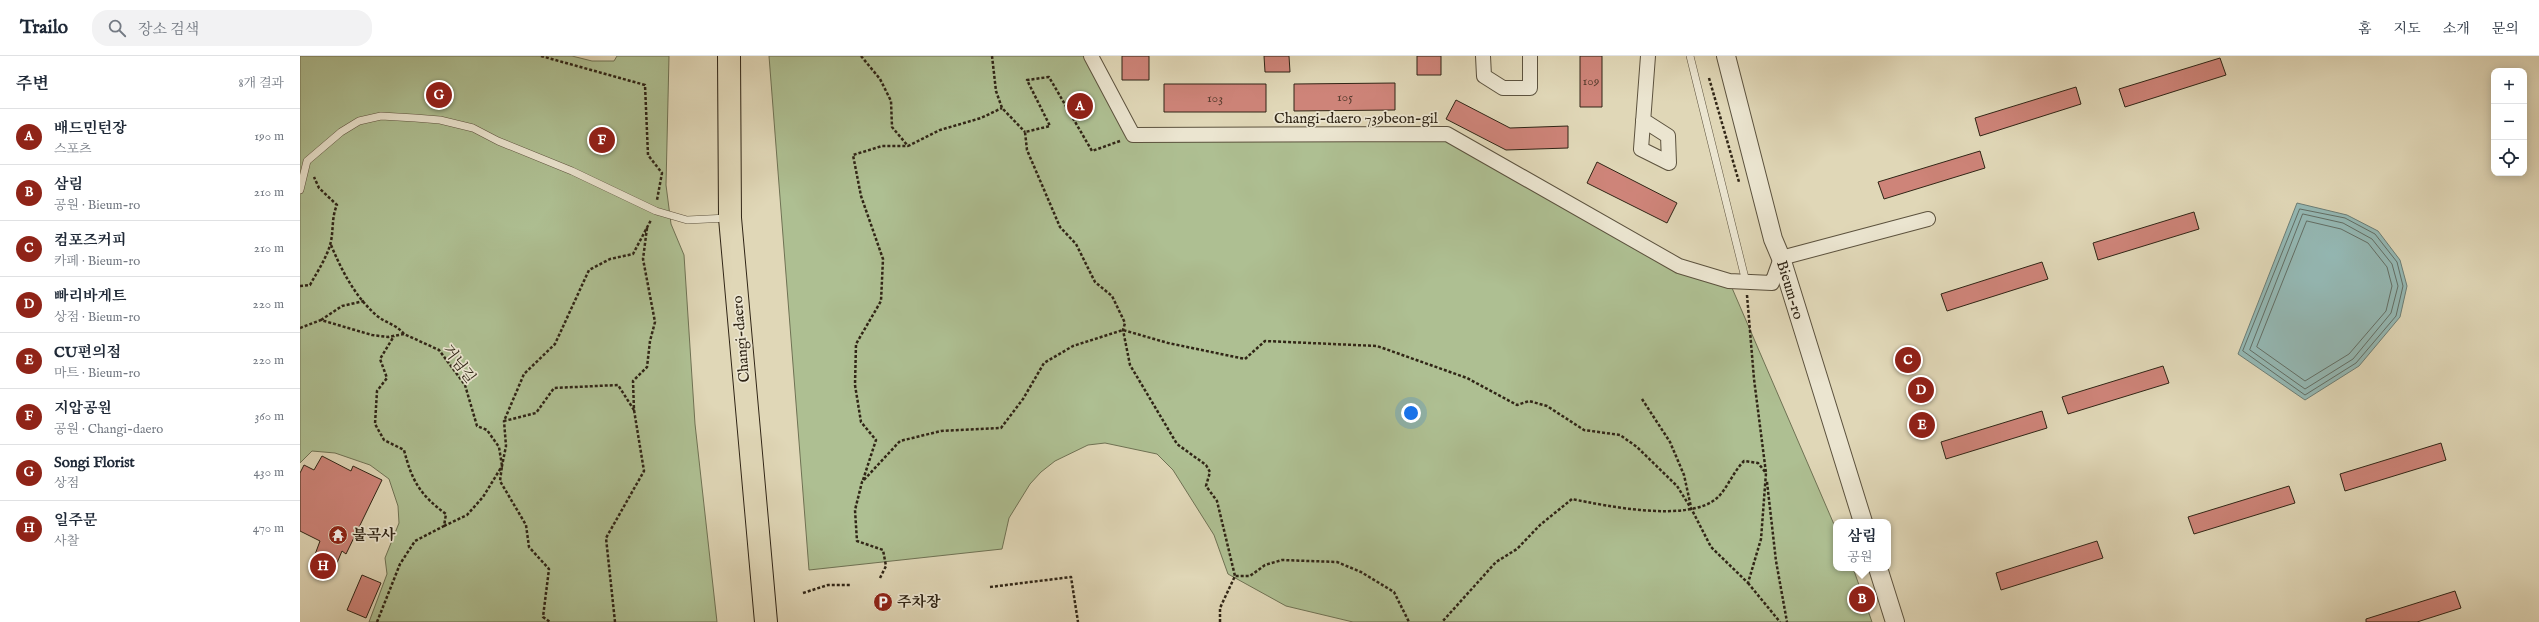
<!DOCTYPE html>
<html lang="ko">
<head>
<meta charset="utf-8">
<style>
  body { margin:0; font-family:"IM FELL English","Noto Serif KR",serif; background:#f2f2f3; color:#1f2937 }
  .controls { position:absolute; right:12px; top:12px; display:grid; overflow:hidden; border-radius:8px; box-shadow:0 2px 10px #0003 }
  .controls button { width:36px; height:36px; display:grid; place-items:center; padding:0; border:0; border-bottom:1px solid #e0e1e3; background:#fff; color:#1f2937; font:20px sans-serif }
  .you { position:absolute; left:1111px; top:357px; width:14px; height:14px; margin:-10px; border:3px solid #fff; border-radius:50%; background:#1a73e8; box-shadow:0 0 0 6px #1a73e833 }
  .badge { display:grid; place-items:center; width:26px; height:26px; border-radius:50%; background:#8f2418; color:#fff; font-size:13px; font-weight:700 }
  .pin { position:absolute; translate:-50% -50%; border:2px solid #fff; box-shadow:0 1px 4px #0006 }
  .popup { position:absolute; left:1533px; top:463px; width:58px; height:52px; box-sizing:border-box; display:grid; place-content:center; border-radius:8px; background:#fff; filter:drop-shadow(0 1px 3px #0005); font-size:13px; white-space:nowrap; color:#747a83 }
  .popup b { font-size:15px; color:#1f2937 }
  .popup::after { content:''; position:absolute; left:50%; top:100%; margin-left:-8px; border:8px solid transparent; border-top-color:#fff }
  .list { margin:0; padding:0; list-style:none }
  h2 { display:flex; justify-content:space-between; align-items:center; height:52px; margin:0; padding:0 16px; font-size:17px }
  h2 small { font-size:13px; font-weight:400; color:#747a83 }
  .list li { display:grid; grid-template-columns:26px 1fr auto; gap:12px; align-items:center; box-sizing:border-box; height:56px; padding:0 16px; border-top:1px solid #e0e1e3 }
  .list b { display:block; font-size:15px; white-space:nowrap }
  .list p { margin:0; font-size:13px; white-space:nowrap; color:#747a83 }
  .list em { font-size:13px; font-style:normal; color:#747a83 }
  .icon { flex:none; width:22px; height:22px; fill:none; stroke:currentColor; stroke-width:2; stroke-linecap:round; stroke-linejoin:round }
  .map { position:relative; flex:none; width:2239px; height:566px; overflow:hidden }
  header { display:flex; align-items:center; gap:24px; box-sizing:border-box; height:56px; padding:0 20px; background:#fff; border-bottom:1px solid #e0e1e3 }
  header strong { font-size:19px }
  nav { display:flex; gap:22px; margin-inline-start:auto; font-size:14px }
  .search { width:280px; height:36px; background:#f2f2f3; display:flex; align-items:center; gap:10px; box-sizing:border-box; padding:0 14px; border-radius:16px; color:#747a83; font-size:15px }
  main { display:flex }
  aside { flex:1; background:#fff }
  .map>svg:first-child { display:block }
</style>
</head>
<body>
<header>
<strong>Trailo</strong>
<div class="search"><svg class="icon" aria-label="search" viewBox="0 0 24 24"><circle cx="10" cy="10" r="6"/><path d="M15 15l6 6"/></svg>장소 검색</div>
<nav><a>홈</a><a>지도</a><a>소개</a><a>문의</a></nav>
</header>
<main>
<aside>
<h2>주변<small>8개 결과</small></h2>
<ul class="list">
<li><span class="badge">A</span><div><b>배드민턴장</b><p>스포츠</p></div><em>190 m</em></li>
<li><span class="badge">B</span><div><b>삼림</b><p>공원 · Bieum-ro</p></div><em>210 m</em></li>
<li><span class="badge">C</span><div><b>컴포즈커피</b><p>카페 · Bieum-ro</p></div><em>210 m</em></li>
<li><span class="badge">D</span><div><b>빠리바게트</b><p>상점 · Bieum-ro</p></div><em>220 m</em></li>
<li><span class="badge">E</span><div><b>CU편의점</b><p>마트 · Bieum-ro</p></div><em>220 m</em></li>
<li><span class="badge">F</span><div><b>지압공원</b><p>공원 · Changi-daero</p></div><em>360 m</em></li>
<li><span class="badge">G</span><div><b>Songi Florist</b><p>상점</p></div><em>430 m</em></li>
<li><span class="badge">H</span><div><b>일주문</b><p>사찰</p></div><em>470 m</em></li>
</ul>
</aside>
<div class="map">
<svg width="2239" height="566" viewBox="0 0 2239 566">
  <rect width="100%" height="100%" fill="#e0d7b7"/>
  <filter id="stains"><feTurbulence type="fractalNoise" baseFrequency=".005" numOctaves="4"/><feColorMatrix values="0 0 0 0 .2 0 0 0 0 .09 0 0 0 0 .02 0 0 0 .5 -.17"/></filter>
  <radialGradient id="worn" r=".72"><stop offset=".6" stop-color="#630" stop-opacity="0"/><stop offset="1" stop-color="#630" stop-opacity=".3"/></radialGradient>
  <path fill="#aebf92" stroke="#6f7254" d="M0,0H272L292,5H314L317,0H369L366,129L371,168L384,199L395,368L417,566H69L87,518L85,502L99,467L98,450L89,423L70,409L35,397L12,395L0,407Z
    M469,0H791L834,79L1147,78L1378,210L1429,225L1536,473V512H1553L1572,566H1053L986,550L928,518L914,479L873,414L857,398L805,387L788,389L755,405L741,416L730,428L709,462L702,493L509,514Z"/>
  <path fill="#94b8b4" stroke="#6c7d75" d="M1997,147L2047,159L2078,175L2100,204L2107,230L2100,261L2059,310L2005,344L1938,298Z"/>
  <g fill="none" stroke-linecap="round" stroke-linejoin="round">
    <path stroke="#626e65" stroke-width="1" d="M2000,153L2045,162L2075,178L2097,206L2103,230L2096,260L2056,307L2005,339L1943,295Z
      M2003,158L2043,167L2072,183L2092,208L2098,230L2091,257L2053,303L2005,333L1950,294Z
      M2007,165L2041,173L2068,187L2087,211L2092,230L2086,255L2049,298L2005,325L1957,291Z"/>
  </g>
  <path fill="#ce8479" stroke="#302516" d="M822,0H849V24H822Z
    M964,0H989L990,16H965Z
    M1117,0H1141V19H1117Z
    M1280,0H1302V51H1280Z
    M1920,2L1926,19L1825,51L1819,33Z
    M1095,27V54L994,55V28Z
    M864,28H966V56H864Z
    M1776,31L1781,48L1680,80L1675,62Z
    M1156,44L1210,72L1268,70V92L1206,94L1146,63Z
    M1680,95L1685,112L1584,143L1578,126Z
    M1297,106L1377,147L1367,167L1287,127Z
    M1894,156L1899,173L1798,204L1793,187Z
    M1742,206L1748,223L1647,255L1641,238Z
    M1863,310L1869,327L1768,358L1762,341Z
    M1742,355L1747,372L1646,403L1641,386Z
    M2141,387L2146,404L2045,435L2040,418Z
    M22,400L51,415L53,410L82,424L46,498L42,495L31,521L10,512L20,485L0,475V417L4,409L14,414Z
    M1989,430L1995,447L1894,478L1888,461Z
    M1797,485L1803,502L1701,534L1696,517Z
    M62,519L81,527L66,562L47,554Z
    M2155,535L2161,552L2117,566H2066V563Z"/>
  <g fill="none" stroke-linecap="round" stroke-linejoin="round">
    <g stroke="#5c523e" stroke-width="8">
      <path id="service" d="M1390,0L1446,226
        M0,134L7,105L41,76L59,65L81,60L115,62L140,64L173,72L198,85L272,115L356,155L387,164L428,162"/>
    </g>
    <g stroke="#5c523e" stroke-width="16">
      <path id="minor" d="M791,0L833,79L1147,78L1379,210L1429,225L1472,227L1481,202L1628,163
        M1183,0L1184,20L1203,32H1230V0
        M1343,64L1368,80L1369,107L1341,93L1348,0"/>
    </g>
    <g stroke="#5c523e" stroke-width="20">
      <path id="tertiary" d="M1426,0L1473,183L1481,202L1563,466
        M1578,512L1595,566"/>
    </g>
    <g stroke="#302516" stroke-width="24">
      <path id="primary" d="M429,0L430,162L466,566"/>
    </g>
    <path stroke="#302516" stroke-width="2.5" stroke-dasharray="3 2" stroke-linecap="butt" d="M241,0L345,29L348,99L362,117L357,144
      M561,0L580,23L591,45L592,71L608,90L640,74L681,62L702,52
      M692,0L696,35L702,52L725,76
      M1409,22L1439,126
      M820,85L792,95L749,21L727,24L750,70L725,76L727,94L760,171L776,188L795,226L812,240L825,267L823,274L830,309L877,388L906,409L910,416L906,430L917,445L935,520
      M347,172L343,203L355,266L350,285L347,311L333,325L334,354L318,329L254,332L236,357L204,365L224,318L255,288L289,214L310,203L333,198L351,164
      M31,189C42,215 54,239 76,259C85,267 96,268 104,278
      M0,230L10,229C17,216 26,203 30,189C34,176 31,162 37,149L19,132L14,121
      M1447,239L1454,323L1466,417
      M21,264L42,250L64,245
      M0,272L21,264L72,279L88,281L104,278L139,294L165,329L177,370L187,374L199,391L202,410L200,425L226,469L229,491L249,513L243,561L250,566
      M1342,343L1370,386L1384,419L1391,451
      M563,424L576,384L561,366L555,329L556,288L581,245L583,203L561,140L553,99L582,90H608
      M1467,426L1476,505L1487,566
      M144,470L167,459L183,441L202,410L206,390L204,365
      M580,522L586,510L583,494L557,485L555,454L562,426L600,385L641,375L701,372L723,343L744,307L773,290L823,274L868,287L945,303L965,285L1077,290L1167,322L1217,349L1229,345L1247,350L1284,374L1320,379L1337,391L1377,430L1392,454L1411,491L1448,527L1461,483L1466,417L1458,407L1444,405C1433,416 1427,433 1417,442C1389,467 1306,450 1272,443L1240,469L1217,493L1196,506L1142,566
      M1448,527L1480,566
      M690,531L771,521L778,566
      M503,537L528,529H550
      M77,566L100,508L115,485L144,470L146,458C120,439 112,425 104,394L84,384L75,368L77,335L87,322L80,303L94,280
      M315,566L306,482L344,415L334,354
      M920,566V552L935,520H950L965,509L982,504L1037,506L1061,516L1094,536L1109,566"/>
    <use href="#service" stroke="#ebe5d0" stroke-width="7"/>
    <use href="#minor" stroke="#ebe5d0" stroke-width="14"/>
    <use href="#tertiary" stroke="#ebe5d0" stroke-width="18"/>
    <use href="#primary" stroke="#e0d7b7" stroke-width="22"/>
  </g>
  <defs>
    <g id="temple-disc" transform="scale(1)"><circle r="9.5" fill="#8f2418" stroke="#ebe5d0"/><path d="M0-6L5-2H3V0L6.5 2.5H4V6H1.5V3h-3V6H-4V2.5H-6.5L-3 0V-2H-5Z" fill="#fff"/></g>
    <g id="parking-disc" transform="scale(1)"><circle r="9.5" fill="#8f2418" stroke="#ebe5d0"/><path d="M-3.5-5.5H1a3.5 3.5 0 0 1 0 7H-1V5.5H-3.5ZM-1-3.4V-.6H.8a1.4 1.4 0 0 0 0-2.8Z" fill="#fff"/></g>
  </defs>
  <g fill-rule="evenodd">
    <use href="#temple-disc" x="38" y="479"/>
    <use href="#parking-disc" x="583" y="546"/>
  </g>
  <g text-anchor="middle" dominant-baseline="central" stroke-width="3.5" stroke-linejoin="round" paint-order="stroke">
    <g font-size="13" fill="#583d2f">
      <text x="1291" y="25">109</text>
      <text x="1045" y="41">105</text>
      <text x="915" y="42">103</text>
    </g>
    <g font-size="15" fill="#302516" stroke="#ebe5d0">
      <text x="1056" y="62">Changi-daero 739beon-gil</text>
      <text transform="translate(1490 234) rotate(73)">Bieum-ro</text>
      <text transform="translate(441 283) rotate(-95)">Changi-daero</text>
      <text transform="translate(159 308) rotate(53)">거님길</text>
    </g>
    <g font-size="15" font-weight="bold" fill="#302516" stroke="#ebe5d0" text-anchor="start">
      <text x="52" y="479">불곡사</text>
      <text x="597" y="546">주차장</text>
    </g>
  </g>
  <rect width="100%" height="100%" filter="url(#stains)"/>
  <rect width="100%" height="100%" fill="url(#worn)"/>
</svg>
<div class="controls">
<button>+</button>
<button>−</button>
<button><svg class="icon" aria-label="locate" viewBox="0 0 24 24"><circle cx="12" cy="12" r="6"/><path d="M12 2v4M12 18v4M2 12h4M18 12h4"/></svg></button>
</div>
<div class="you"></div>
<div class="pin badge" style="left:780px;top:50px">A</div>
<div class="pin badge" style="left:1562px;top:543px">B</div>
<div class="popup"><b>삼림</b>공원</div>
<div class="pin badge" style="left:1608px;top:304px">C</div>
<div class="pin badge" style="left:1621px;top:334px">D</div>
<div class="pin badge" style="left:1622px;top:369px">E</div>
<div class="pin badge" style="left:302px;top:84px">F</div>
<div class="pin badge" style="left:139px;top:39px">G</div>
<div class="pin badge" style="left:23px;top:510px">H</div>
</div>
</main>
</body>
</html>
